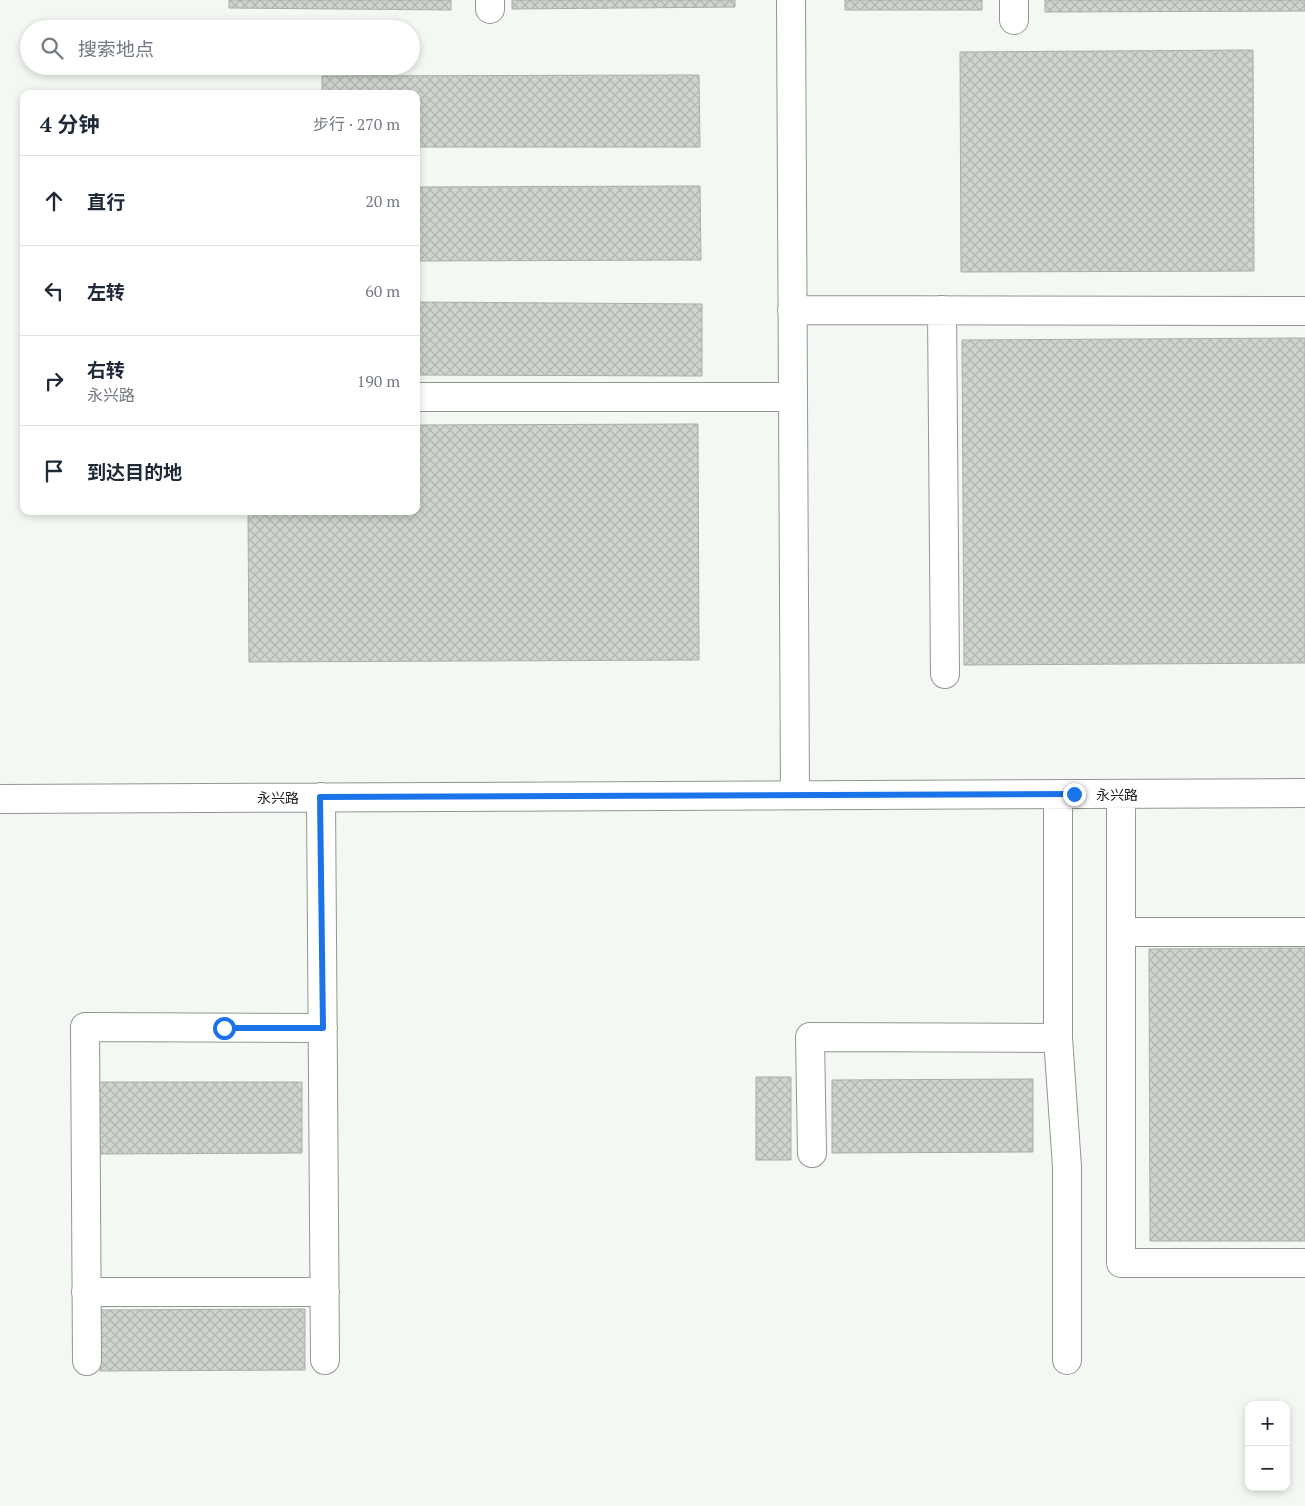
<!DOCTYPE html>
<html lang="zh">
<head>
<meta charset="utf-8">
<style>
  body { margin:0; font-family:"PT Serif","Noto Sans SC",serif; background:#f6f6f7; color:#1f2937 }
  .controls { position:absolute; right:15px; bottom:15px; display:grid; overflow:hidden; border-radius:10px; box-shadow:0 2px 8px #0003 }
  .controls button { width:45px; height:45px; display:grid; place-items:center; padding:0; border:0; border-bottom:1px solid #e0e1e3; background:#fff; color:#1f2937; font:25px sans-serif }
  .stop { position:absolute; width:15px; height:15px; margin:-11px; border:4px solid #1a73e8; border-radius:50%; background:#fff }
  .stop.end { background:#1a73e8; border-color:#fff; box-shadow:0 1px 5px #0008 }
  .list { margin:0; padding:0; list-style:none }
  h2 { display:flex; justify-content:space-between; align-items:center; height:65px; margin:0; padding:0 20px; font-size:21px }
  h2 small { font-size:16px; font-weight:400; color:#747a83 }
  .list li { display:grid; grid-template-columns:32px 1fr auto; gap:15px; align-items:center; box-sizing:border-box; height:90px; padding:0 20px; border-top:1px solid #e0e1e3 }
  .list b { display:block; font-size:19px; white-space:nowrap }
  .list p { margin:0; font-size:16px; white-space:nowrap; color:#747a83 }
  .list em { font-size:16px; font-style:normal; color:#747a83 }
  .icon { flex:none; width:28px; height:28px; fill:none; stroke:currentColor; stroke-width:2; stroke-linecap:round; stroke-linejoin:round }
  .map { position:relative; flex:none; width:1305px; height:1506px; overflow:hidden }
  .search { position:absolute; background:#fff; box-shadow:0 2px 8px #0003; left:20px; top:20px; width:400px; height:55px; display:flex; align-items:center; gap:12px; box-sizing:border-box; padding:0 18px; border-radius:28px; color:#747a83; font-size:19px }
  .panel { position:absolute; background:#fff; box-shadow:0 2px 8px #0003; left:20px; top:90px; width:400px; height:425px; border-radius:10px }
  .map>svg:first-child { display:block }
</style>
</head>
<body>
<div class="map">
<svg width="1305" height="1506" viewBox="0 0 1305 1506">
  <defs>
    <pattern id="building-cross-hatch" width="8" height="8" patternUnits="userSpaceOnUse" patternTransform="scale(1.25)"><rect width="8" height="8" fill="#cfd4ce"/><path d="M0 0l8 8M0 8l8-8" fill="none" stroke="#b1b6b0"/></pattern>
  </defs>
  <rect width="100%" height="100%" fill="#f3f8f2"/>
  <path fill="url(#building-cross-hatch)" stroke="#a9aea9" d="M229,0H451V10L229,8Z
    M512,0H735V7L512,9Z
    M845,0H982V10H845Z
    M1045,0H1305V11L1045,12Z
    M1253,50L1254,271L961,272L960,52Z
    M699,75L700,147H416V94H322V76Z
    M700,186L701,260L416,261V187Z
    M416,302L702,304V376L416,375Z
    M1305,338V663L964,665L962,340Z
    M698,424L699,660L249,662L248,511H416V425Z
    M1305,948V1241H1150L1149,949Z
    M756,1077H791V1160H756Z
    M1033,1079V1152L832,1153V1080Z
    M99,1082H302V1153L99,1154Z
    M305,1309V1370L100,1371V1310Z"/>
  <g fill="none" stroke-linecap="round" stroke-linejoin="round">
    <g stroke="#919691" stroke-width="30">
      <path id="minor" d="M490,0V9
        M791,0L795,795
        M1014,0V20
        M792,310L1305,311
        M942,310L945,674
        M416,397H793
        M1058,794V1038L1067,1167V1360
        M1121,794V1263H1305
        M321,797L325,1360
        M0,799L1305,793
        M1121,932H1305
        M812,1153L810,1037L1058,1038
        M86,1292H325
        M87,1361L85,1027L323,1028"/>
    </g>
    <use href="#minor" stroke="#fff" stroke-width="28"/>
  </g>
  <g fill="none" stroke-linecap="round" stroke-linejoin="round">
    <path stroke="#1a73e8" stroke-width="6" d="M224,1028H323L320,797L1074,794"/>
  </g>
  <g text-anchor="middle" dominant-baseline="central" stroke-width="5" stroke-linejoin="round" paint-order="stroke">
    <g font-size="14" fill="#1e1f1d" stroke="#fff">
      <text x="1117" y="794">永兴路</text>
      <text x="278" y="797">永兴路</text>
    </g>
  </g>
</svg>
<div class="controls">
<button>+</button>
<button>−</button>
</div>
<div class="stop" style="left:224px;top:1028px"></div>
<div class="stop end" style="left:1074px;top:794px"></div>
<div class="search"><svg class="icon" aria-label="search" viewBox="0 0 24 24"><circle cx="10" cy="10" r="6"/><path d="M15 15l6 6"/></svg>搜索地点</div>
<section class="panel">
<h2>4 分钟<small>步行 · 270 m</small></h2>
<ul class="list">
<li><svg class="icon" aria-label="ahead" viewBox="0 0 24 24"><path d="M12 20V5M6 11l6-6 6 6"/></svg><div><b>直行</b></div><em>20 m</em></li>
<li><svg class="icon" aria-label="left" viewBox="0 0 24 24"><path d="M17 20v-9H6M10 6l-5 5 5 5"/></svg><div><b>左转</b></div><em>60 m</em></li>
<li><svg class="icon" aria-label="right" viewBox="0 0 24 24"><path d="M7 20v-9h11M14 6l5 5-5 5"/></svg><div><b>右转</b><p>永兴路</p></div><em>190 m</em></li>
<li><svg class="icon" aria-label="arrive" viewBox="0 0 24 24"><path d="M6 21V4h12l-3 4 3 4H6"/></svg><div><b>到达目的地</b></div></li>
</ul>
</section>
</div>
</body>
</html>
